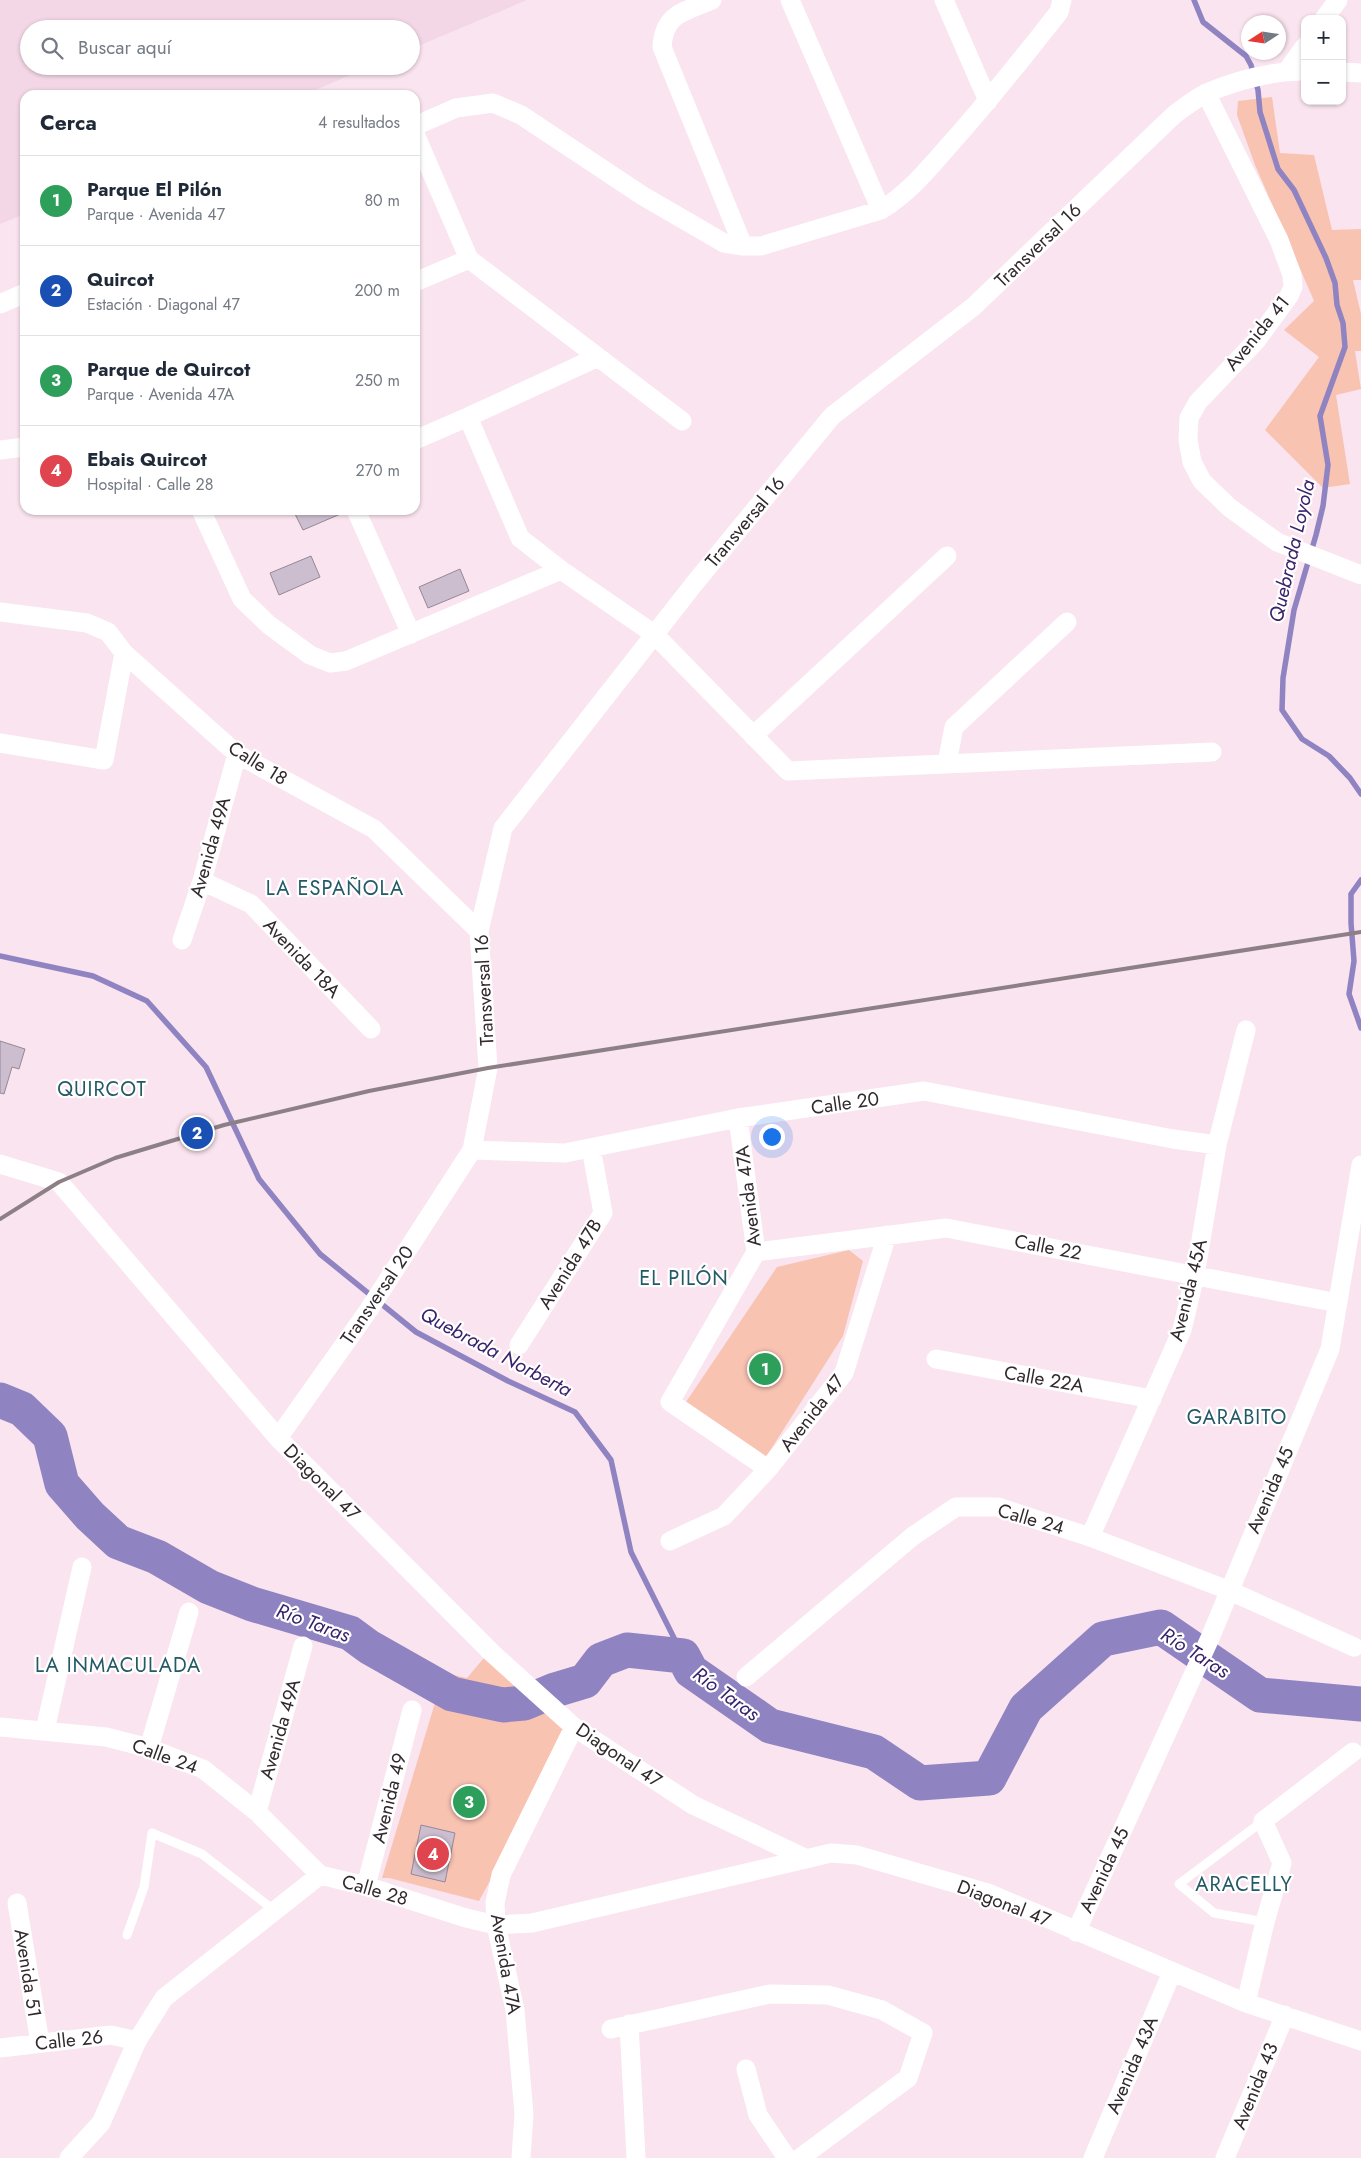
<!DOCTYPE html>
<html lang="es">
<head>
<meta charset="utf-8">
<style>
  body { margin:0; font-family:Jost,sans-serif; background:#f6f6f7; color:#1f2937 }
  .controls { position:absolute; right:15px; top:15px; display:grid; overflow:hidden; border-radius:10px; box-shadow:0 1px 4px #0004 }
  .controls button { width:45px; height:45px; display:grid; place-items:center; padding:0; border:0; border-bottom:1px solid #e0e1e3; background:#fff; color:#1f2937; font:25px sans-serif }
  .compass { position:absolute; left:1241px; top:15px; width:45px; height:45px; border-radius:50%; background:#fff; box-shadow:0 1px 4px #0004; rotate:258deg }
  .you { position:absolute; left:771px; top:1136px; width:18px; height:18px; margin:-12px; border:4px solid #fff; border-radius:50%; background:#1a73e8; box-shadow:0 0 0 8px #1a73e833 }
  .badge { display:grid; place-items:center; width:32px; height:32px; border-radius:50%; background:#2f7482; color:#fff; font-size:16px; font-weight:700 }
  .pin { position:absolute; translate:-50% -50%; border:2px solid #fff; box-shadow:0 1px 5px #0006 }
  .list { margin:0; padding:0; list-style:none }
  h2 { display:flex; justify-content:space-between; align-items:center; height:65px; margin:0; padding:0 20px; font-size:21px }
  h2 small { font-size:16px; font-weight:400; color:#747a83 }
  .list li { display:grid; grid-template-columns:32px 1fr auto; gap:15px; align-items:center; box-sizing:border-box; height:90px; padding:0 20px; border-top:1px solid #e0e1e3 }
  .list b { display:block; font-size:19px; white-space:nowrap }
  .list p { margin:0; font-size:16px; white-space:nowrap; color:#747a83 }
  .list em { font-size:16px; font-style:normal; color:#747a83 }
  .icon { flex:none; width:28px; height:28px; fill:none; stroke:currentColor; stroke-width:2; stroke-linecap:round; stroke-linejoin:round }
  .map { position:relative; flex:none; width:1361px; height:2158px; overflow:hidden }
  .search { position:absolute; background:#fff; box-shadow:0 1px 4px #0004; left:20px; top:20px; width:400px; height:55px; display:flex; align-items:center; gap:12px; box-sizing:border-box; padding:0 18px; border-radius:28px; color:#747a83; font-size:19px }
  .panel { position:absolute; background:#fff; box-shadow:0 1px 4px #0004; left:20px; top:90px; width:400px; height:425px; border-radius:15px }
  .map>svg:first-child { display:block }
</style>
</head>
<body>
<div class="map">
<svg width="1361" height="2158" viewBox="0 0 1361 2158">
  <rect width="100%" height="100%" fill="#fae4ef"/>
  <path fill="#f4d7e6" d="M0,0H527L411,49V29H29V66H371L304,95H25V214L0,224Z"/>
  <path fill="#f9c3b2" d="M1272,97L1280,153L1314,155L1332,230L1361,229V280H1353L1361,314V351H1355L1361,389L1336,395L1350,484L1323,488L1265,430L1319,357L1284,330L1314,301L1255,165L1237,115L1238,101Z
    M849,1250L863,1261L843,1336L766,1457L686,1402L777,1267Z
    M492,1653L574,1727L479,1901L389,1878H382L444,1673L467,1678L483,1659Z"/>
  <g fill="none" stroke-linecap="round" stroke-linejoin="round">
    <path stroke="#8f84c1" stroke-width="5.5" d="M1194,0L1203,22L1246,56L1251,65L1258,90L1260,112L1278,169L1294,190L1326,258L1335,283L1337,305L1343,323L1345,347L1320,416L1328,465L1323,506L1316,535L1294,610L1283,678L1282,710L1302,739L1329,756L1350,778L1361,794
      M1361,880L1351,894V923L1354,961L1349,994L1361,1028
      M0,956L93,976L147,1001L206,1067L259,1179L320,1254L416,1332L508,1381L575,1412L611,1460L631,1552L683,1656
      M1353,1703L1361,1693"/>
    <path stroke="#8f84c1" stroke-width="35" d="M0,1400L22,1409L50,1436L62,1484L90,1516L118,1542L157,1557L209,1587L252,1604L350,1633L369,1647L452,1694L503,1705L524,1703L555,1690L585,1681L601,1660L627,1650L683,1656L691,1671L770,1726L874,1752L920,1783L989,1778L1026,1708L1103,1639L1161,1627L1260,1695L1361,1704"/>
  </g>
  <path fill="#ccbecf" stroke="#948898" d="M293,510H345V512L303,530Z
    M311,556L320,577L279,595L270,573Z
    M460,569L469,591L428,608L419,587Z
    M0,1041L25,1049L19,1069L12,1067L4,1094L0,1093Z
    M421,1825L455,1833L445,1882L411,1874Z"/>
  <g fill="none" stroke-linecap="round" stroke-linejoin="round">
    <path stroke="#fff" stroke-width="9" d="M1263,1821L1179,1884L1214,1913L1265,1922
      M127,1935L144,1887L152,1833L202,1854L275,1911"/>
    <path stroke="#fff" stroke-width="19" d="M712,0C684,12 664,13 662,47L743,246
      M790,0L881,210
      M944,0L988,101
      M1324,19L1338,0
      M1287,71L1305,46
      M1342,72L1361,73
      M1206,93L1279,240L1292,275L1293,287L1289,296L1256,341L1198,402L1189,418L1188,440L1192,462L1202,481L1230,508L1277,542L1361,575
      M415,126L456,108L493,103L521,115L643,196L724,243L743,246H761L881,210C910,192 930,167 952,142C990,100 1024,56 1059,12L1062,0
      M415,134L469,259L415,282
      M469,259L682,421
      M0,304L25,293
      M468,417L598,357
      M415,440L468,417L520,538L561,570
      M0,450L25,447
      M201,510L242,599L269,625L310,655L330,663L346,661L561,570L654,634L788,771L1212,752
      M356,510L411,634
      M0,612L87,623L108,632L124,653L237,754L374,829L479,931
      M753,736L947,556
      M0,743L104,760L124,653
      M947,763L954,727L1067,622
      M202,881L251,904L371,1029
      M182,940L202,881L237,754
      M738,1118L756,1252L670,1402L768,1469
      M472,1150L565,1153L738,1118L924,1091L1173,1139L1217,1145
      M0,1164L59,1182L278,1438L492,1653L574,1727L693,1805L805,1858
      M756,1252L946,1228L1338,1303
      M519,1345L603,1213L591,1148
      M936,1359L1152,1399
      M278,1438L368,1311L472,1150L488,1068L479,931L503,828L694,584L832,416L973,307L1175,114C1185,107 1196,98 1207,93C1237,80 1273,71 1305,71
      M1090,1537L1182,1330L1195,1275L1217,1145L1246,1030
      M670,1541L724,1516L768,1469L844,1373L887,1235
      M746,1677L913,1536L956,1507H998L1090,1537L1228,1590L1354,1647
      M0,1727L106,1737L149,1748L203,1769L257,1812L320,1875
      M45,1730L82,1567
      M149,1748L189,1612
      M257,1812L303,1646
      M320,1875L366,1886L466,1918L496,1925L532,1923L831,1853L857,1855L988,1893L1246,2003L1361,2041
      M366,1886L412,1710
      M17,1903L40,2043
      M1076,1932L1210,1638L1330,1349L1361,1165
      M1246,2003L1265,1922L1282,1863L1263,1821L1353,1752
      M629,2024L636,2158
      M611,2029L770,1994L828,1995L882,2010L923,2033L908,2078L800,2158
      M0,2048L111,2035L137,2041
      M746,2069L758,2115L787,2158
      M69,2158L101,2123L137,2041L164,1998L320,1875
      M521,2158L524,2114L515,2010L496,1925L495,1903L501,1875L574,1727
      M1093,2158L1172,1972
      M1225,2158L1285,2015"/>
    <path stroke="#8d7f86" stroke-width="4" d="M0,1219L59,1182L115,1158L224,1125L369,1091L488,1068L1361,932"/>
  </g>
  <g text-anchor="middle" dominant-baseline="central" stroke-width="4.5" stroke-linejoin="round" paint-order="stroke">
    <g font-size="19" fill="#31292d" stroke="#fff">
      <text transform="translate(1038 245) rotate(-44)">Transversal 16</text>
      <text transform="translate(1257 333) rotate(-51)">Avenida 41</text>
      <text transform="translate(745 522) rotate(-50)">Transversal 16</text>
      <text transform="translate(258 763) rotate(32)">Calle 18</text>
      <text transform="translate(210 847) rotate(-74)">Avenida 49A</text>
      <text transform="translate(302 958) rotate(46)">Avenida 18A</text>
      <text transform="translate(484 990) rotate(-93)">Transversal 16</text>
      <text transform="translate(845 1103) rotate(-8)">Calle 20</text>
      <text transform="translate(748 1196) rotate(-97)">Avenida 47A</text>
      <text transform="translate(1048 1247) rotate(11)">Calle 22</text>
      <text transform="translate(570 1264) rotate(-58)">Avenida 47B</text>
      <text transform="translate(1188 1290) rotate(-76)">Avenida 45A</text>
      <text transform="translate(377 1295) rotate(-56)">Transversal 20</text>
      <text transform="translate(1044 1379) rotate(10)">Calle 22A</text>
      <text transform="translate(812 1413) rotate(-52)">Avenida 47</text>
      <text transform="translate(322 1482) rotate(45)">Diagonal 47</text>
      <text transform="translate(1270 1490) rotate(-67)">Avenida 45</text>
      <text transform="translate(1031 1519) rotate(16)">Calle 24</text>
      <text transform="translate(280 1729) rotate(-74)">Avenida 49A</text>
      <text transform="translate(619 1755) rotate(34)">Diagonal 47</text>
      <text transform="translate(165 1756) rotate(20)">Calle 24</text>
      <text transform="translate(389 1798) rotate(-76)">Avenida 49</text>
      <text transform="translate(1104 1870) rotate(-65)">Avenida 45</text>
      <text transform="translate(375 1890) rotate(16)">Calle 28</text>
      <text transform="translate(1004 1903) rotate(21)">Diagonal 47</text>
      <text transform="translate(506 1964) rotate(80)">Avenida 47A</text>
      <text transform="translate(28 1973) rotate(81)">Avenida 51</text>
      <text transform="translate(69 2040) rotate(-6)">Calle 26</text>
      <text transform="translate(1132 2065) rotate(-67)">Avenida 43A</text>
      <text transform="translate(1255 2086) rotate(-68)">Avenida 43</text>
    </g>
    <g font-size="20" font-style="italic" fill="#39236c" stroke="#fff">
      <text transform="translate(1292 551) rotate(-77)">Quebrada Loyola</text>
      <text transform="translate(496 1352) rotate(28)">Quebrada Norberta</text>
      <text transform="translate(313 1623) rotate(20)">Río Taras</text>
      <text transform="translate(1195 1653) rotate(32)">Río Taras</text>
      <text transform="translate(726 1694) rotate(36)">Río Taras</text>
    </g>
    <g font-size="20" letter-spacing="1" fill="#235a66" stroke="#fff">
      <text x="335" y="888">LA ESPAÑOLA</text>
      <text x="102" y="1089">QUIRCOT</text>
      <text x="684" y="1278">EL PILÓN</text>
      <text x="1237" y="1417">GARABITO</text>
      <text x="118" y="1665">LA INMACULADA</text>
      <text x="1244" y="1884">ARACELLY</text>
    </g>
  </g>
</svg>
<div class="controls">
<button>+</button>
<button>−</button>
</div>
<svg class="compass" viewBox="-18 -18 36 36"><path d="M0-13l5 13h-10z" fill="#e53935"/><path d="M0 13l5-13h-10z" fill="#747a83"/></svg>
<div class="you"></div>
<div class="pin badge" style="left:765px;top:1369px;background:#2e9e5b">1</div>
<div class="pin badge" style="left:197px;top:1133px;background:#1a4fb4">2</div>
<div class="pin badge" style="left:469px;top:1802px;background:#2e9e5b">3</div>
<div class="pin badge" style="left:433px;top:1854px;background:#e0444e">4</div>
<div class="search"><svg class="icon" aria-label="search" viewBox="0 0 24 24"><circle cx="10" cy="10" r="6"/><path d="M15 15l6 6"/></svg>Buscar aquí</div>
<section class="panel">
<h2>Cerca<small>4 resultados</small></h2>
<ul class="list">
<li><span class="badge" style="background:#2e9e5b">1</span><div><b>Parque El Pilón</b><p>Parque · Avenida 47</p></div><em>80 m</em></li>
<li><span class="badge" style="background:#1a4fb4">2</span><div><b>Quircot</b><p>Estación · Diagonal 47</p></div><em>200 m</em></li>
<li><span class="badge" style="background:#2e9e5b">3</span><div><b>Parque de Quircot</b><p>Parque · Avenida 47A</p></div><em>250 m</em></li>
<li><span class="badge" style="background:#e0444e">4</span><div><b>Ebais Quircot</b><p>Hospital · Calle 28</p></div><em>270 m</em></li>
</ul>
</section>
</div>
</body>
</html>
